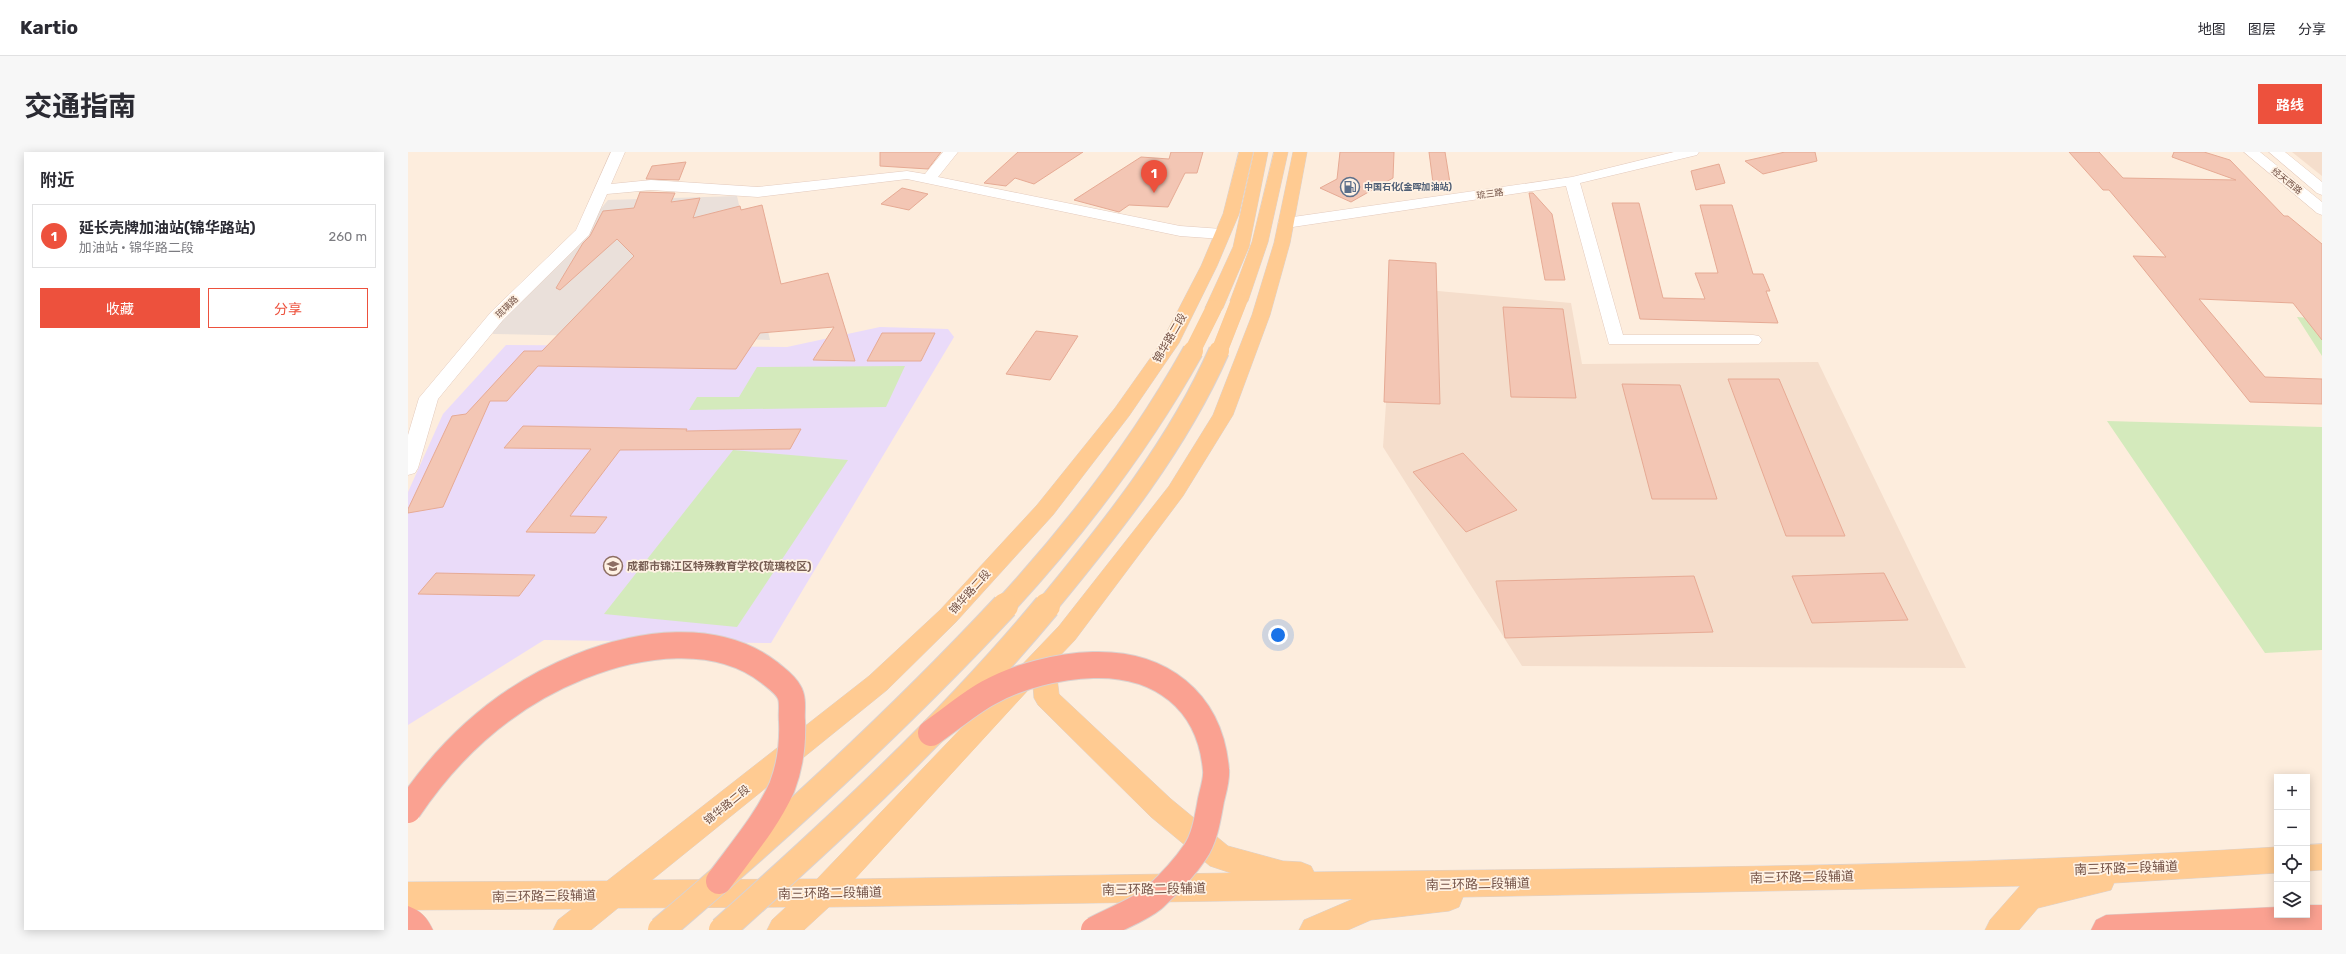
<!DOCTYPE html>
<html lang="zh">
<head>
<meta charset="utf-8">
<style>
  body { margin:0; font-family:Rubik,"Noto Sans SC",sans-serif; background:#f7f7f7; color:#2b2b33 }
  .controls { position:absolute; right:12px; bottom:12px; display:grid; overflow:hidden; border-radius:0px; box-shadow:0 2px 10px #0003 }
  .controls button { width:36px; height:36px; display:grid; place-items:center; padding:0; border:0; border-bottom:1px solid #e1e1e2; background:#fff; color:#2b2b33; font:20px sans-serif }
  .you { position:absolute; left:870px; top:483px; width:14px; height:14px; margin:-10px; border:3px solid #fff; border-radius:50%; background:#1a73e8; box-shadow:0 0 0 6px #1a73e833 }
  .badge { display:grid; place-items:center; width:26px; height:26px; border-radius:50%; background:#ed513d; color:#fff; font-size:13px; font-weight:700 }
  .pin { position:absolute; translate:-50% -33px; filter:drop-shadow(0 1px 2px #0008) }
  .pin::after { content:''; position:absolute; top:21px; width:14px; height:12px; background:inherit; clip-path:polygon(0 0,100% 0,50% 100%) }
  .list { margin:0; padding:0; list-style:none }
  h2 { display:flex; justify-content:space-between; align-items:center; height:52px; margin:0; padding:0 16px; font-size:17px }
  h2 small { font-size:13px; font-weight:400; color:#7c7c81 }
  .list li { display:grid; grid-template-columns:26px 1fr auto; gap:12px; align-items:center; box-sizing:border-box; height:64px; margin:0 8px 8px; padding:0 8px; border:1px solid #e1e1e2; border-radius:0px }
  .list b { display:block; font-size:15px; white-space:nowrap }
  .list p { margin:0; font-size:13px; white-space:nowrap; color:#7c7c81 }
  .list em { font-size:13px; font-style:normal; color:#7c7c81 }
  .actions { display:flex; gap:8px; padding:12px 16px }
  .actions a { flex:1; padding:9px 0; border:1px solid #ed513d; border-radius:0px; text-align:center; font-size:14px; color:#ed513d }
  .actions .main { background:#ed513d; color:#fff }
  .icon { flex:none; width:22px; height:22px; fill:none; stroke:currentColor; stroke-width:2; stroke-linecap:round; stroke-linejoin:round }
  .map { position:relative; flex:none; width:1914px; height:778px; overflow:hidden; border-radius:0px }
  header { display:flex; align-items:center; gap:24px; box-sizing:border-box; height:56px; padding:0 20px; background:#fff; border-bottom:1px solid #e1e1e2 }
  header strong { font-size:19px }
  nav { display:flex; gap:22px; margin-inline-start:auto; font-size:14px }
  .intro { display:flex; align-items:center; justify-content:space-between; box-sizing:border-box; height:96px; padding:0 24px }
  h1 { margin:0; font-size:28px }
  .button { padding:10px 18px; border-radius:0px; background:#ed513d; color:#fff; font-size:14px; font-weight:700 }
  main { display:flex; gap:24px; padding:0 24px }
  aside { flex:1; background:#fff; border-radius:0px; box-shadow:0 2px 10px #0003 }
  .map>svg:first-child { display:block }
</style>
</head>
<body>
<header>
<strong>Kartio</strong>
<nav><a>地图</a><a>图层</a><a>分享</a></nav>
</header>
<div class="intro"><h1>交通指南</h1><a class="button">路线</a></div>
<main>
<aside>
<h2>附近<small></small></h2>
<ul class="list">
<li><span class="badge">1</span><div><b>延长壳牌加油站(锦华路站)</b><p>加油站 · 锦华路二段</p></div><em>260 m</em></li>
</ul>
<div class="actions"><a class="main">收藏</a><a>分享</a></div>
</aside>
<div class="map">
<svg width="1914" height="778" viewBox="0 0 1914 778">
  <rect width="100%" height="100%" fill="#fdeddd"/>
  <path fill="#f5decc" d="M1884,0H1914V24Z
    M986,135L1163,151L1174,212L1410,210L1558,516L1114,514L975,295Z"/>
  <path fill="#eae0da" d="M329,44L362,188L85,182L86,174L143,118L200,48Z"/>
  <path fill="#eadbf9" d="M472,175L540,177L546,185L363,491L136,488L0,573V340L35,262L98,193L379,195Z"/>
  <path fill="#d4eabc" d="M1889,165L1914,167V204Z
    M497,214L478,255L281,258L289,245H331L349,215Z
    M1699,269L1914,275V498L1857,501Z
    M325,298L440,308L329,475L196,462Z"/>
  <path fill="#f3c6b4" stroke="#e6aa94" d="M472,0H533L520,17L472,14Z
    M610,0H675L626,32L607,26L598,34L576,31Z
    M763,0H795L789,21H777L760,55L721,53L711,60L666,48L733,5L761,7Z
    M932,0H986L985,26L943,50L912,36L929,27Z
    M1021,0H1037L1042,31H1025Z
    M1377,0H1407L1409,9L1355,22L1337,9Z
    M1661,0H1691L1715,26L1828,28L1764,5L1766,0H1796L1822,8L1876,64H1880L1914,92V188L1885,151L1791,147L1857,225L1914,227V252L1842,250L1725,104L1758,105L1701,38H1695Z
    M278,10L271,28L238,27L244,14Z
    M1311,12L1317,31L1288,38L1283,19Z
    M494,36L520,42L501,58L473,52Z
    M232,40L267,41L263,50L292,46L285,66L332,54L333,58L354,53L373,132L420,121L447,209L405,208L426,175L352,181L328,217L130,214L99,249H82L35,355L0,361V357L44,264L58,262L116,199H134L226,104L209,87L152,138L148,136L175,91L182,84L195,59L226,56Z
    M1121,41H1125L1144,62L1157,128H1137Z
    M1204,51H1231L1255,146L1297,147L1287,121H1310L1292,53H1324L1345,122H1355L1362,139H1358L1370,171L1232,167Z
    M981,108L1028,111L1032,252L976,250Z
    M1095,155L1155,157L1168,246L1103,245Z
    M628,179L670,184L642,228L598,222Z
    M474,181H527L513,209H459Z
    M1320,227H1371L1437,384H1378Z
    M1214,232L1272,233L1309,347H1244Z
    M115,274L279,277L278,279L393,277L382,297L212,298L162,364L199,365L187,381L118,380L183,297L96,296Z
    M1055,301L1109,358L1058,380L1005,320Z
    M28,421L127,423L111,444L10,442Z
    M1476,421L1500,468L1404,471L1384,424Z
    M1286,424L1305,480L1097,486L1088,429Z"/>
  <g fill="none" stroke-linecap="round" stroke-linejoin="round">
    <g stroke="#e3cabd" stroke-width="1">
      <path id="minor" d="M203,0H217L203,32L243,28L350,35L499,19L517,22L535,0H550L530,25L772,74L814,77L820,79L822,82L820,85L814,87L772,84L499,27L350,45L243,38L199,42L181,83L95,168L30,247L10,316L7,321L0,323V283L11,246L83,160L168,78Z
        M1266,0H1291L1289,3L1172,31L1215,183H1345L1351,184L1354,188L1351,192H1201L1158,34L878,76L872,74L870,71L872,68L878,66L1164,25Z
        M1836,0H1852L1914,50V63L1909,61Z
        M1861,0H1877L1914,30V43L1909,41Z"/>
    </g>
    <g stroke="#dbd2cf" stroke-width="1">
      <path id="major" d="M831,0H845L831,62L809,114L771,191L721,264L645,363L548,470L479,538L244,728L409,727L651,474L761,334L805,263L844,163L866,91L885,0H899L882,91L862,163L825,263L775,344L667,488L647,509L651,542L763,647L820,694L875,709L893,710L903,714L906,720C1227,716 1549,715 1869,695V721L1706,731L1703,738L1630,756L1611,778H1577L1582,768L1612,734L1055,745L1051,755L1041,759L963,768L940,778H891L896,768L945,747L421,755L396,778H359L364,768L378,755L210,756L183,778H145L150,768L164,757L0,758V730L199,729L461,524L532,458L629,353L707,256L753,191L793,114L815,62ZM625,533L626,546L630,553L743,665L802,714L823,721L447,727Z
        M846,0H860L841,95L815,156L812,160H800L797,156L825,95Z
        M866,0H880L860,90L840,149L837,153H825L822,149L844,90Z
        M1914,692V718L1899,719V693Z"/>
    </g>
    <g stroke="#dbd2cf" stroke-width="1">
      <path id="highway" d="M1899,753H1914V778H1683L1688,768L1698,763L1869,755V763H1899Z
        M0,754C13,759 19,765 25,778H0Z"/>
    </g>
    <use href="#minor" fill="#fff" fill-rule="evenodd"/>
    <use href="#major" fill="#ffcb92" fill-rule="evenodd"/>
    <use href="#highway" fill="#faa191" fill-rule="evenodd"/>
    <g stroke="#dbd2cf" stroke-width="16" stroke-linecap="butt">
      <path id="major-bridge-far2" d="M784,200L806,156
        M811,200L831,149"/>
    </g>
    <g stroke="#dbd2cf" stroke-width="22" stroke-linecap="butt">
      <path id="major-bridge-far1" d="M596,455C668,377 733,292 785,199
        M638,455C704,375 769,294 811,199"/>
    </g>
    <g stroke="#dbd2cf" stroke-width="28" stroke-linecap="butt">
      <path id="major-bridge" d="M253,778C373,676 489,570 597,454
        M314,778C428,676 541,572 639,454"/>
    </g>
    <g stroke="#dbd2cf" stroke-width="28" stroke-linecap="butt">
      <path id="highway-bridge" d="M523,581C542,568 560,552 580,541C610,524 651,514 685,513C752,511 802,548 808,618C809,627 805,639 803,648C800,664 797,686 787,700C777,715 761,732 747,745C737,755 701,770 686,778
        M0,658C43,594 99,544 171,515C230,491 309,479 362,521C369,527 377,532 381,540C386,548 383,560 384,569C385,591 382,614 374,635C359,669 333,699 311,729"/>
    </g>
    <use href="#major-bridge-far2" stroke="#ffcb92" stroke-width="16"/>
    <use href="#major-bridge-far1" stroke="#ffcb92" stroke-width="20"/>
    <use href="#major-bridge" stroke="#ffcb92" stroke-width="26"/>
    <use href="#highway-bridge" stroke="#faa191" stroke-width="26"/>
  </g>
  <defs>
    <g id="fuel-ring" transform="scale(1)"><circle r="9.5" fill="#fff2e4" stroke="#5c6f8a" stroke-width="1.5"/><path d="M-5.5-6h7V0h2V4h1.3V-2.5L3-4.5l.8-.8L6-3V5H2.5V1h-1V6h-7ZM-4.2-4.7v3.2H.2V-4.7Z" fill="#5c6f8a"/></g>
    <g id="school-ring" transform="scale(1)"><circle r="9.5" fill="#fff2e4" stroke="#8d6e63" stroke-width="1.5"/><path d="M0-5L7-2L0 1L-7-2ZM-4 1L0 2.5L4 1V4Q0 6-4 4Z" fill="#8d6e63"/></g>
  </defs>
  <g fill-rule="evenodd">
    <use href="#fuel-ring" x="942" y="35"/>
    <use href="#school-ring" x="205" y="414"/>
  </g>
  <g text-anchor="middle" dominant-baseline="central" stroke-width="3.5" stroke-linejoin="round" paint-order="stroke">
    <g font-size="9" fill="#735145" stroke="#fff2e4">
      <text transform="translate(1879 29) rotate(39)">经天西路</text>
      <text transform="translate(1082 42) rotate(-8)">琉三路</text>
      <text transform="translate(99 155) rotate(-44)">琉璃路</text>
    </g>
    <g font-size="9" font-weight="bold" fill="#4e5e75" stroke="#fff2e4" text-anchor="start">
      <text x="956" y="35">中国石化(金晖加油站)</text>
    </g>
    <g font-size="11" fill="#735145" stroke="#fff2e4">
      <text transform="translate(762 186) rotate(-60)">锦华路二段</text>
      <text transform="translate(562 440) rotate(-48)">锦华路二段</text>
      <text transform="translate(319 653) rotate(-39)">锦华路二段</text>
    </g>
    <g font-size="11" font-weight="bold" fill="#785e54" stroke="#fff2e4" text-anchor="start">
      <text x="219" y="414">成都市锦江区特殊教育学校(琉璃校区)</text>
    </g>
    <g font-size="13" fill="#735145" stroke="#fff2e4">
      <text transform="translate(1718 716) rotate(-2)">南三环路二段辅道</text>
      <text transform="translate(1394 725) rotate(-1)">南三环路二段辅道</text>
      <text transform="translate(1070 732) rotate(-1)">南三环路二段辅道</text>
      <text transform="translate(746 737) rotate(-1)">南三环路二段辅道</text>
      <text transform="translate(422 741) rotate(-1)">南三环路二段辅道</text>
      <text transform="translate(136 744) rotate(-1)">南三环路三段辅道</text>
    </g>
  </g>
</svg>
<div class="controls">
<button>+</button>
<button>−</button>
<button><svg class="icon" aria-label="locate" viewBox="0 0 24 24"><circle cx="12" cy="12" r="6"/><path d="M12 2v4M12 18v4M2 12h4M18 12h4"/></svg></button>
<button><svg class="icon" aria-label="layers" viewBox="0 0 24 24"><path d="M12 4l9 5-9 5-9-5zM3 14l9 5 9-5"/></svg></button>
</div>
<div class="you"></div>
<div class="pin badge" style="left:746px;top:41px">1</div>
</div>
</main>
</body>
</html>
